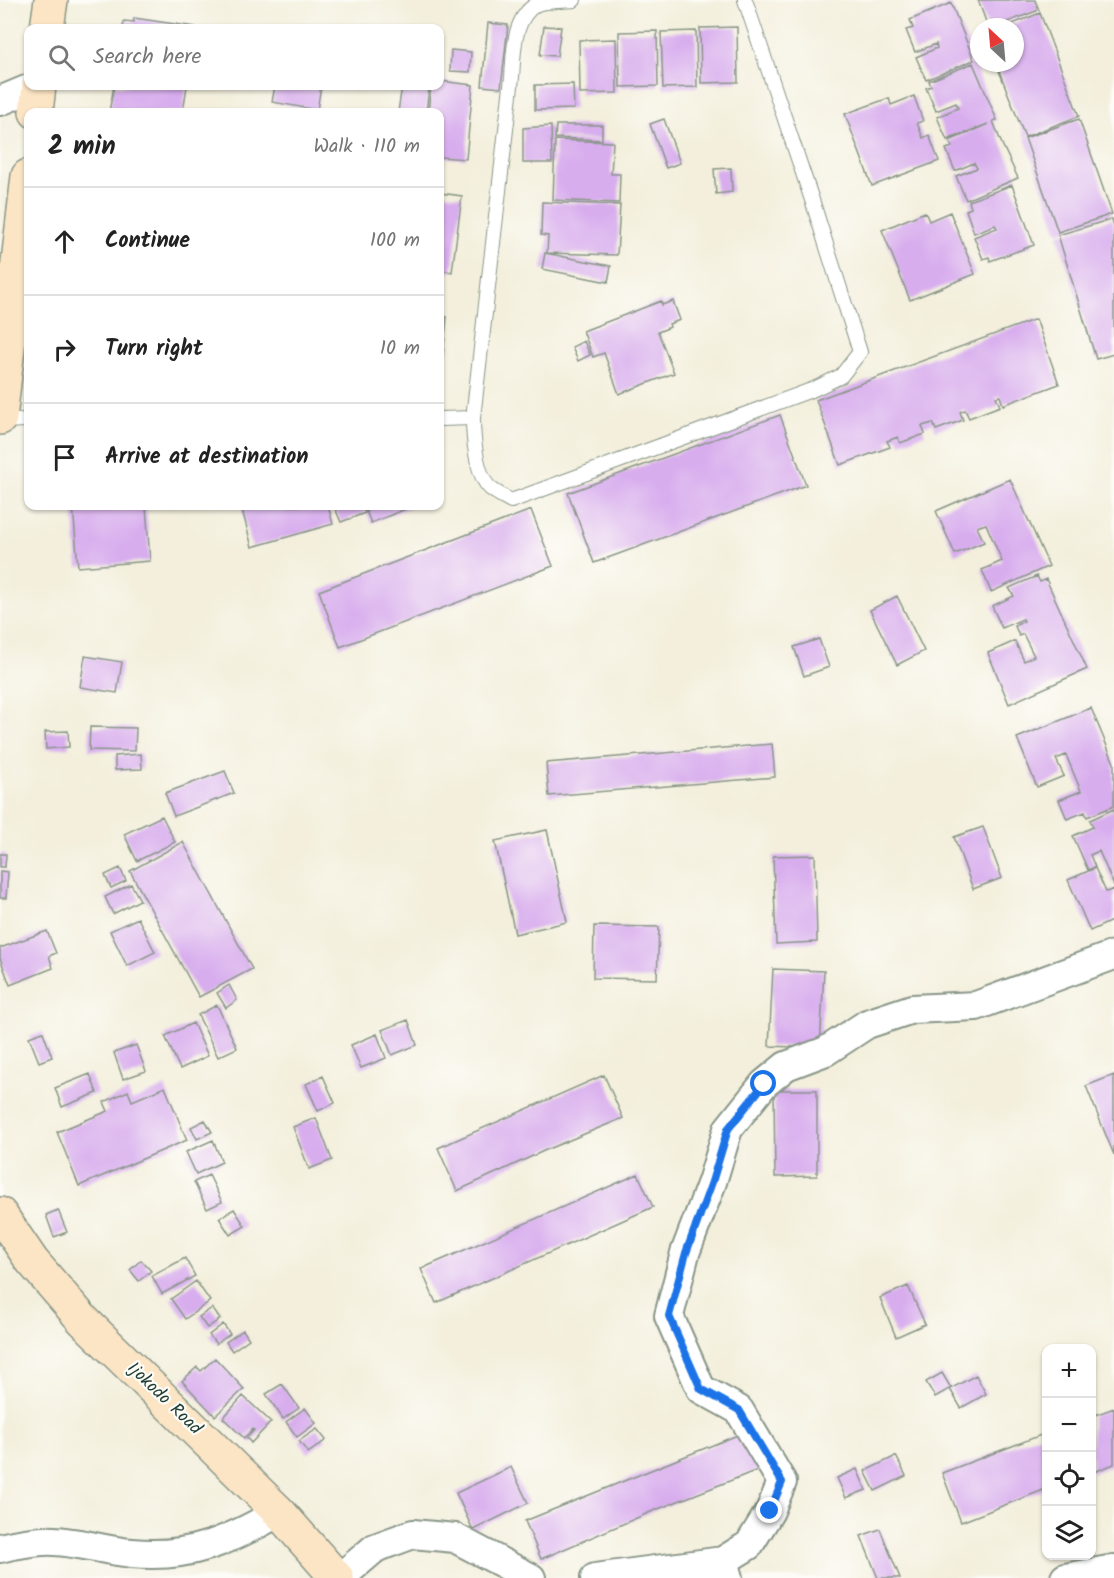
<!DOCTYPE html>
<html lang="en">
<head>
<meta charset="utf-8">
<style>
  body { margin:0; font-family:Kalam,sans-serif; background:#f2f2f2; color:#222 }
  .controls { position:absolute; right:18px; bottom:18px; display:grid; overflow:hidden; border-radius:12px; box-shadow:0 2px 4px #0004 }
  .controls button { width:54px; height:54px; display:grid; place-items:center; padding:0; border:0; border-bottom:2px solid #e0e0e0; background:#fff; color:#222; font:30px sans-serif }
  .compass { position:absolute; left:970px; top:18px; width:54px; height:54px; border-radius:50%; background:#fff; box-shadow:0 2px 4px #0004; rotate:334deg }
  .stop { position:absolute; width:18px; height:18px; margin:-14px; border:4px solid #1a73e8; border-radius:50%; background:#fff }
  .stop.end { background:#1a73e8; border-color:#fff; box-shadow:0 2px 6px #0008 }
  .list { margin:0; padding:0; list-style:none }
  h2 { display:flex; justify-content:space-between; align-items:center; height:78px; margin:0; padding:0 24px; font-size:26px }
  h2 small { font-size:20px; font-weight:400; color:#767676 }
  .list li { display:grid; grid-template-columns:39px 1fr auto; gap:18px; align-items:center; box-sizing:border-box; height:108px; padding:0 24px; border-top:2px solid #e0e0e0 }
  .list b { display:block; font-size:22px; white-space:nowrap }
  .list em { font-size:20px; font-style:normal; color:#767676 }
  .icon { flex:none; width:33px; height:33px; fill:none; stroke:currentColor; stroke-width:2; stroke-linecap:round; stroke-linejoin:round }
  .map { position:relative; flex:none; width:1114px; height:1578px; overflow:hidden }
  .search { position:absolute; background:#fff; box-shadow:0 2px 4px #0004; left:24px; top:24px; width:420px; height:66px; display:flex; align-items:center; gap:15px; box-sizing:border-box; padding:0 21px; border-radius:12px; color:#767676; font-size:22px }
  .panel { position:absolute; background:#fff; box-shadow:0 2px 4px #0004; left:24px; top:108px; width:420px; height:402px; border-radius:12px }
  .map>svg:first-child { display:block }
</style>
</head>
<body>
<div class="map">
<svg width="1114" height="1578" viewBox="0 0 1114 1578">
  <rect width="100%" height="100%" fill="#fdfcf7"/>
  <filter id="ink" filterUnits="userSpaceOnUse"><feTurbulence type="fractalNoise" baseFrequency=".0167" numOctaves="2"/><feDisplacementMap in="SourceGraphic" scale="12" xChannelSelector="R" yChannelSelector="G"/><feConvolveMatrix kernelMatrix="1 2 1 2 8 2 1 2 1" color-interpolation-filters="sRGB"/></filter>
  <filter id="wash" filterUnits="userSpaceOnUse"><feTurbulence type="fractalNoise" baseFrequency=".008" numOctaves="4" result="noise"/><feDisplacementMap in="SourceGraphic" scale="24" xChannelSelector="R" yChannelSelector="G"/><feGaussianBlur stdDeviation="1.35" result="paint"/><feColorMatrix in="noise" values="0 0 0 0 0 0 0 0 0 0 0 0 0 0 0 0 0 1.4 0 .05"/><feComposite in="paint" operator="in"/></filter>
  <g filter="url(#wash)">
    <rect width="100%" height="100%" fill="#f3efdc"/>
    <g id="blocks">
      <path fill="#d8adee" d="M978,0H1035L1039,10L994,27H988Z
        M951,3L974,60L926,80L916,57L937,48L936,44L915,52L906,30L913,28L910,20Z
        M1040,13L1079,116L1025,137L996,63H1015V27H1005Z
        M134,18L195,27V28H123L124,21L134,22Z
        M488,23L508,25L501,88L482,86Z
        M544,26L561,27L557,56L540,55Z
        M737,27L738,82L701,83L700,28Z
        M657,31L658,86L620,87L619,32Z
        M696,31L697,87L663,88L661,32Z
        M616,39L617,93L580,94L579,40Z
        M451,50L471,52L470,72L450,71Z
        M973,63L997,120L993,121L1001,142L1018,178L966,200L956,176L977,168L974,163L955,171L946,149L952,147L949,141L988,124L947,140L937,117L958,108L956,103L936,111L926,88L931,86L929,81Z
        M440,81L473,85L466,159L440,157V112H428L431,86H440Z
        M573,84L574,109L535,110V85Z
        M114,86H187L183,112H109Z
        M275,86H321L317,110L272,102Z
        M402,86L429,88L426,112H398Z
        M914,96L923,121L917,123L923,138L929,135L939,161L872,186L845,114L889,98L891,105Z
        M664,119L680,163L666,168L650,124Z
        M1079,119L1112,214L1058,232L1025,138Z
        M556,125H602V140L555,138Z
        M551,126L552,163H523V128Z
        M555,140L613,142L611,174H620L619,203L553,200Z
        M731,168L732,192L716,194L714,169Z
        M1012,185L1034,245L990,261L989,257L983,259L974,237L997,228L995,225L974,233L966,210L971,208L969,201Z
        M440,193L462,196L452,272L440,270Z
        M542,202L620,205L617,255L547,253L548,236L541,235Z
        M925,212L929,221L950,212L975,274L910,300L882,230Z
        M1112,219L1114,226V354L1096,359L1058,235Z
        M545,253L611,266L608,282L542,269Z
        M661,301L662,305L673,301L680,320L669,324L670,327L658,332L674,373L619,394L604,353L593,357L583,331Z
        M440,316L447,317L441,374H440Z
        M1036,319L1059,384L1003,405L1000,396L996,397L1000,406L969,418L965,410L960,412L963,420L936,430L933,423L922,426L925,434L900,443L898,437L887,441L890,447L840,465L816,400Z
        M584,341L590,355L578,361L572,347Z
        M780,415L806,485L594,563L568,493Z
        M1010,479L1049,566L991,592L982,570L1002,561L986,524L977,527L984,542L955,554L936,511Z
        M73,506H146L150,561L78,567Z
        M241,506H328L333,524L252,547Z
        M334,506H362L365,513L341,522Z
        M364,506H413L371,523Z
        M531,510L553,566L340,647L319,591Z
        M1037,576L1040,582L1046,579L1087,669L1009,704L988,653L1015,641L1024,661L1034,656L1023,634L1019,636L1015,626L1024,621L1023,619L1002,628L992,606L1014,596L1009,588Z
        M897,596L924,651L897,665L870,610Z
        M819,639L829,667L804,676L794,647Z
        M85,656L122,662L117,693L80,687Z
        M1091,708L1114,763V806L1087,817L1085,812L1067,819L1059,800L1081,791L1066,755L1056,759L1064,776L1037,787L1017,738Z
        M90,727L136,728L135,751L89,750Z
        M68,731L69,747L46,749L45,732Z
        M772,744L775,777L549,796L546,763Z
        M141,754L142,769L115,770V756Z
        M225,771L234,793L174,816L165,793Z
        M1114,809V886L1099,851L1090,855L1095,867L1088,870L1073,836L1093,827L1090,820Z
        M162,816L175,842L137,861L124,834Z
        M983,827L1002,878L973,889L954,837Z
        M547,830L567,922L515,934L495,841Z
        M183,842L252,969L199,997L130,871Z
        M0,854H6L5,867H0Z
        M815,855L817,942L776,944L773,856Z
        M120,868L126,881L111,888L105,875Z
        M1095,868L1106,892L1114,889V920L1090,931L1068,880Z
        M0,871L8,872L6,898H0Z
        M131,884L140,900L113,914L105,897Z
        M138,918L155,952L127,966L110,931Z
        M594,926L659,927L657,979L593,978Z
        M47,931L56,953L49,956L53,968L10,985L0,958V948Z
        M773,969L824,971L820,1048L769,1046Z
        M229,985L237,1000L226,1008L217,993Z
        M217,1005L237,1048L218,1057L198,1015Z
        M408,1020L417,1045L392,1055L382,1030Z
        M193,1023L208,1056L180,1069L165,1036Z
        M43,1032L52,1057L39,1062L29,1037Z
        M377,1034L386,1058L361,1068L351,1045Z
        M136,1045L146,1071L123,1079L114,1053Z
        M90,1074L97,1093L62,1107L55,1088Z
        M604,1075L623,1118L548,1149L457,1191L438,1148Z
        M1114,1075V1155L1086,1086Z
        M323,1076L335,1103L318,1111L306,1084Z
        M165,1087L187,1140L79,1186L57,1132L108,1111L104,1102L128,1091L132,1101Z
        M774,1090H817V1176L775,1177Z
        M316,1118L332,1160L309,1169L293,1127Z
        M205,1120L212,1132L197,1139L191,1127Z
        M213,1140L222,1162L196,1174L186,1152Z
        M638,1174L653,1207L436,1303L421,1269Z
        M209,1175L222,1202L207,1209L194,1182Z
        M234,1209L245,1226L230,1235L219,1218Z
        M58,1210L67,1232L54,1237L46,1215Z
        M185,1258L195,1276L162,1294L152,1276Z
        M141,1260L151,1271L139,1281L130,1270Z
        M196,1281L210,1301L185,1319L171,1299Z
        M908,1286L925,1324L896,1337L880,1298Z
        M212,1308L220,1319L207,1328L199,1317Z
        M223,1324L230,1334L216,1344L209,1335Z
        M243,1330L249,1339L232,1351L226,1342Z
        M215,1358L244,1389L215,1416L182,1381L197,1367L201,1371Z
        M942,1373L951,1388L935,1397L926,1382Z
        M976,1375L986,1394L961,1408L950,1389Z
        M282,1384L299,1408L283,1419L266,1394Z
        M243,1396L271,1422L251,1443L247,1438L254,1430L253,1429L244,1438L223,1418Z
        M305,1408L316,1423L297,1437L286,1422Z
        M1114,1408V1464L1092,1473V1416Z
        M317,1429L326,1440L308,1453L299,1441Z
        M745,1432L760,1469L653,1511L541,1559L525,1521Z
        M1046,1433V1489L961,1522L942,1473Z
        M896,1456L906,1476L875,1491L865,1471Z
        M511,1467L528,1503L473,1530L456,1493Z
        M857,1469L866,1490L846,1498L837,1478Z
        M880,1529L900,1578H878L861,1536Z"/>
    </g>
  </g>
  <g filter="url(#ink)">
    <use href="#blocks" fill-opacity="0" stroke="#899688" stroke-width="1.5"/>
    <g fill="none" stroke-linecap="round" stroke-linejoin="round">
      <g stroke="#899688" stroke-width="16">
        <path id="lane" d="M574,0C565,1 544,1 537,4C512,18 514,54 512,77L473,418C473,436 476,475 490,488C496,493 504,497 511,501L814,389L841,376L860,352L813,203L745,0
          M440,419L473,418
          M0,421L28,420"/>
      </g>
      <g stroke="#899688" stroke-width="32">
        <path id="street" d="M0,101L36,86
          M0,1548C17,1544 36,1540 54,1541C80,1542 106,1551 132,1553C190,1559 230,1540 279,1512
          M340,1578L375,1548L413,1534L455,1538L531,1578
          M595,1578L723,1561
          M728,1578L723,1561L749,1545L770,1511L782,1482L739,1410L701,1389L669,1316L685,1253L712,1182L728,1129L764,1084L786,1066L826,1051L867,1024L912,1009L976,1006L1114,955
          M1065,1578L1114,1569"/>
      </g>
      <g stroke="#899688" stroke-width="36">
        <path id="secondary" d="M47,28L51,0
          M36,112L39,86
          M0,418L28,176
          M0,1214L32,1261L83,1320L279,1512L337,1578"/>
      </g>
      <use href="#lane" stroke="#fff" stroke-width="14"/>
      <use href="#street" stroke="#fff" stroke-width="28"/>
      <use href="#secondary" stroke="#fce5c4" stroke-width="33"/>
    </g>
  </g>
  <g fill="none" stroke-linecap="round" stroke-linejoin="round" filter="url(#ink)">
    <path stroke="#1a73e8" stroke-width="8" d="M764,1084L728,1129L712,1182L686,1253L669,1316L701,1389L739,1410L782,1482L770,1511"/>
  </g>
  <g text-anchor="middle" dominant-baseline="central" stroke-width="4.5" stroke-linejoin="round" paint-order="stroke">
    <g font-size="18" fill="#1f3d34" stroke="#fdfcf7">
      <text transform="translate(164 1399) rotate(44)">Ijokodo Road</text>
    </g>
  </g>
</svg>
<div class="controls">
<button>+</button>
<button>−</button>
<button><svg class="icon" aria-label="locate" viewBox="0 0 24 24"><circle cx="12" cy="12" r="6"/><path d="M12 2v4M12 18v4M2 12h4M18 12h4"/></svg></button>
<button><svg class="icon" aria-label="layers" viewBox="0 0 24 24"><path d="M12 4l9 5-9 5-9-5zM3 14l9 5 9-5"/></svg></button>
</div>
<svg class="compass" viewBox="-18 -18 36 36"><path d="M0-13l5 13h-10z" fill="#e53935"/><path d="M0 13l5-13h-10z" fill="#767676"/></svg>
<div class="stop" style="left:764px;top:1084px"></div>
<div class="stop end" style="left:770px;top:1511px"></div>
<div class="search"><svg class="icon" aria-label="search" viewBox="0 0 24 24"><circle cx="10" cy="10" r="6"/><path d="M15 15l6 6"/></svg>Search here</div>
<section class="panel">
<h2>2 min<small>Walk · 110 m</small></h2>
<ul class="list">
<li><svg class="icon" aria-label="ahead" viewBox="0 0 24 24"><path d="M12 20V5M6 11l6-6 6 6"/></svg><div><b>Continue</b></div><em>100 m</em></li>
<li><svg class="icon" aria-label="right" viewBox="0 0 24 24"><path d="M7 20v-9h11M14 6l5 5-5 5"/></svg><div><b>Turn right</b></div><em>10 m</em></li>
<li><svg class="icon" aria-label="arrive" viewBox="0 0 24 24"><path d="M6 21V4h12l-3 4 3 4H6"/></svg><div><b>Arrive at destination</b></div></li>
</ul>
</section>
</div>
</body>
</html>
